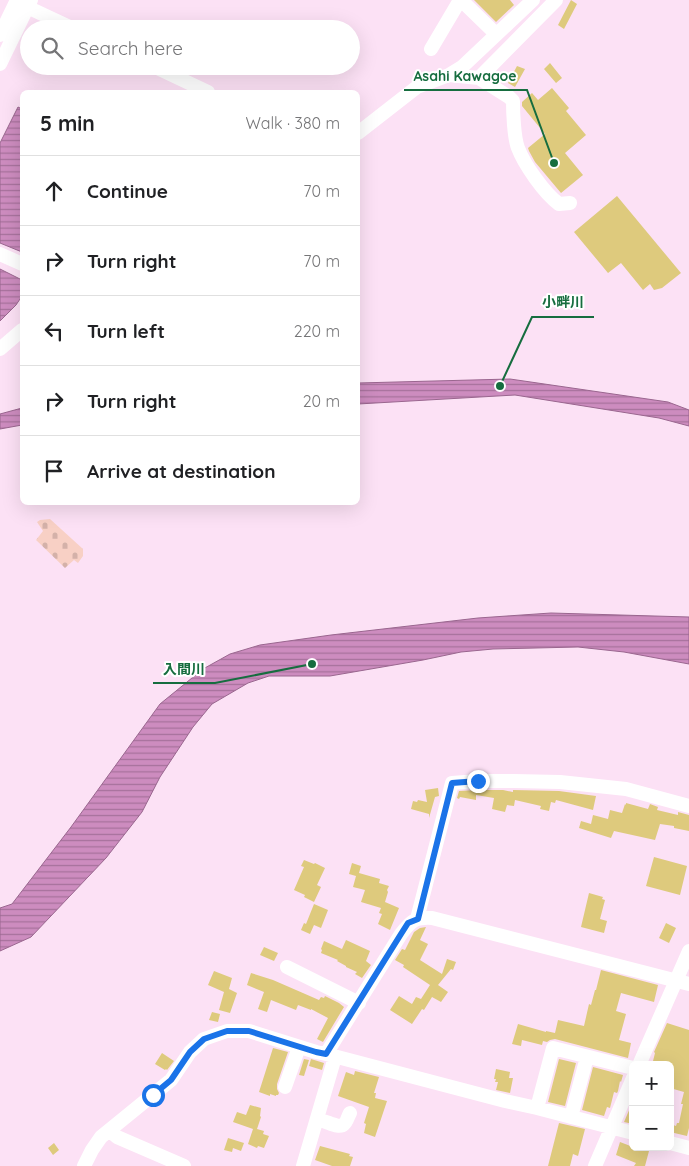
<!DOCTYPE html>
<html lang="en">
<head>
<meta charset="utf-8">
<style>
  body { margin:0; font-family:Quicksand,"Noto Sans JP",sans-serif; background:#f6f6f6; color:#202124 }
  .controls { position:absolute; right:15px; bottom:15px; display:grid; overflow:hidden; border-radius:8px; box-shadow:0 5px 20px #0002 }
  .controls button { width:45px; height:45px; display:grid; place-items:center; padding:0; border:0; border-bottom:1px solid #e0e0e0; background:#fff; color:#202124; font:25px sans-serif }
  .stop { position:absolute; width:15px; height:15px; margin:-11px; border:4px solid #1a73e8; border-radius:50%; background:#fff }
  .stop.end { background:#1a73e8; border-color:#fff; box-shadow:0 1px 5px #0008 }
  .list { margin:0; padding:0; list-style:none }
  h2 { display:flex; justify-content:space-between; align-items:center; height:65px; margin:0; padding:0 20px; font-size:21px }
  h2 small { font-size:16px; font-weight:400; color:#757577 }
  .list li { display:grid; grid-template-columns:32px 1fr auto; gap:15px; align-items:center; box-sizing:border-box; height:70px; padding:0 20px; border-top:1px solid #e0e0e0 }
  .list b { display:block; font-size:19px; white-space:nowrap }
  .list em { font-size:16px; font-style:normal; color:#757577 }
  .icon { flex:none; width:28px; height:28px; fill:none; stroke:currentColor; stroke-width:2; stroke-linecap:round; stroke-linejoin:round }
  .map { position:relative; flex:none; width:689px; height:1166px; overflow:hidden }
  .search { position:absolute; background:#fff; box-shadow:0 5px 20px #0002; left:20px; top:20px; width:340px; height:55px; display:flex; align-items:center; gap:12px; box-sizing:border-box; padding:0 18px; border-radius:28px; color:#757577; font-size:19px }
  .panel { position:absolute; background:#fff; box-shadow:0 5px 20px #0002; left:20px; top:90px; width:340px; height:415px; border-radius:8px }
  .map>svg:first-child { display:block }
</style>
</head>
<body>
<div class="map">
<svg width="689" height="1166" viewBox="0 0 689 1166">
  <defs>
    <pattern id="cemetery-stones" width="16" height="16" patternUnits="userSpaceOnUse" patternTransform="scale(1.25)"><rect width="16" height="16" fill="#f8d0c5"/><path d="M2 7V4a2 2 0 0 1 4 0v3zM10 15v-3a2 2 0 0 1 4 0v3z" fill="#d4b1a9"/></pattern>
    <pattern id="water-rules" width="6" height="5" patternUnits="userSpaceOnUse" patternTransform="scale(1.25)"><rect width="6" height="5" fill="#cd8cbf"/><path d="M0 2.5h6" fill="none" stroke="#a6719b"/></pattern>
  </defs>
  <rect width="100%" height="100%" fill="#fce1f5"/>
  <path fill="url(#cemetery-stones)" d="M50,519L83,549V556L78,563L74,560L65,568L36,540L43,531L37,522L40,520Z"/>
  <path fill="url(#water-rules)" stroke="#9a668f" d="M18,107L22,109V252L0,243V143Z
    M0,269L22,280V296L16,305L0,321Z
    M510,379L668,402L689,410V426L659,418L515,395L358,404V383Z
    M22,408V425L0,429V414Z
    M551,613L689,617V664L624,652L578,647L493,649L461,652L423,660L330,676H269L248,683L212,704L193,727L160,777L142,812L106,858L31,937L0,951V908L12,904L71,827L160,704L203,669L230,654L260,645L331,635L478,618Z"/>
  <path fill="#deca7d" d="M474,0H510L514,5L496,22Z
    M571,0L577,4L564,29L558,25Z
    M550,63L562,78L556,83L544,69Z
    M517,66L525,69L515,87L508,83Z
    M552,88L569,108L566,111L586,135L565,153L583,175L561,193L535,162L529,151L528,148L545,134L522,106V102L532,93L538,100Z
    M617,196L681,273L662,288L654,290L650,284L643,290L621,263L608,273L574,232Z
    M438,788L439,796L435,797L429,818V814L411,809L413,801L417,802L418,800L427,802L425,790Z
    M478,790H503L513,792V790L559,791L596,796L593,810L556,800L555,803L551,802L549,811L540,809L541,806L515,800L514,806L507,805L505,812L492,809L494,798L476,795V800L460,797L459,799L457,798L459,791Z
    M626,803L648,809L650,804L658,807L657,810L678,815V812L689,815V831L674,828V826L660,824L655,840L614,831L611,838L579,828L581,821L591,824L593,815L608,819L610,810L622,813L625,804L626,805Z
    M654,857L687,866L680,895L646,886Z
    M304,860L314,864L315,863L325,868L317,885L321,887L314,902L304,897L305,895L294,890L304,867L301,866Z
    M352,863L361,866L359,873L380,879L379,883L389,886L387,890L388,892L385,902L399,908L390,930L378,924L382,914L379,913L381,908L361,902L365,890L353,887L356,876L349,874Z
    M589,893L603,897L602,899L605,900L600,919L607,921L604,933L581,927Z
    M314,904L328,910L321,928L314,925L310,934L301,930L304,923L306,924Z
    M666,923L676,928L669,943L659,938Z
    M426,927L420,940L428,944L420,960L442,974L447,959L456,962L453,970L451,969L438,985L448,992L441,1002L432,997L424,1010L422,1009L412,1024L390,1010L399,996L412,1004L416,997L421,999L430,985L403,967L404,965L395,960L402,949L405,950L414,932L420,928Z
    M346,940L370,951L366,961L371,965L362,978L355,974L357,972L346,967V966L337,961L338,960L321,953L322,950L321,949L324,941L342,949Z
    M264,947L278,953L274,961L260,955Z
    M601,970L658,985L654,1002L621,993L616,1011L626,1014L619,1040L631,1043L628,1058L555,1039L550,1040L547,1042L543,1041L542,1045L522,1040L521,1046L512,1044L518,1024L546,1032V1031L555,1033L558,1020L584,1026L589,1004L591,1005L595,990H596Z
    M214,971L232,978L229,989L237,993L230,1013L219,1010L224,992L208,985Z
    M251,973L273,980L319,1000L321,997L324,998L325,996L339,1003L344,1007L323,1042L317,1039L328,1018L311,1009V1010L298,1005L296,1010L271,1000L267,1012L258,1009L264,992L247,985Z
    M212,1012L220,1014L218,1022L209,1020Z
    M667,1023L689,1030V1128L687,1136L670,1132V1124L676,1126L677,1123H679L683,1104H681L684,1092L670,1088V1065H652L655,1053L654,1052Z
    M273,1048L288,1052L277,1084V1089L279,1093L278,1095H276V1096L270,1094V1096L259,1092Z
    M162,1053L174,1061L167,1070L166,1069L165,1070L155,1064Z
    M304,1059L309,1060L304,1076L299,1075Z
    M311,1059L324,1063L322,1070L309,1066Z
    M559,1059L576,1063L565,1106L548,1102Z
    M593,1067L623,1075L621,1082L620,1081L618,1091L617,1093L614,1092L610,1108L607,1107L604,1116L582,1110Z
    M496,1069L510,1072L509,1078H513L510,1093L496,1090L498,1082H495L496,1079H494Z
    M355,1071L379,1077L374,1093H376L375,1098L387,1101L375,1137L364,1133L366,1124L364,1123L369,1107L338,1096L346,1072L354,1075Z
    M633,1101V1124L624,1122Z
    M250,1105L261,1108L260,1116L261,1117L257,1129L264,1131L263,1134L269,1136L264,1148L258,1146L257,1148L248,1144L253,1129L233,1122L237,1112L246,1115Z
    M559,1123L585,1129L578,1156L573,1154L570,1166H548Z
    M228,1138L244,1143L241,1151L233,1148L232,1152L224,1150Z
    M620,1142L633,1147L649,1151L645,1166H634L636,1163L616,1155Z
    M54,1143L59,1150L53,1155L48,1148Z
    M320,1146L350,1154L349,1156L353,1157L350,1166H332L315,1160Z"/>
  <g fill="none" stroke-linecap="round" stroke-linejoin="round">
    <path stroke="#fff" stroke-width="14" d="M461,0L496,34
      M27,7L74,29
      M0,35L17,0
      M431,49L460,0
      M0,64L31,0
      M153,66L208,92
      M449,75L462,67L533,0
      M479,78L556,0
      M358,133L417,87L449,75L479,78L509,97L513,101C513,112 514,138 518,148C524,164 544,193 559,204L570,203
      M0,254L22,264
      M0,349L22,330
      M417,919L452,783L478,781H514L560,782L626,789L689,806
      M287,967L359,1003
      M326,1054L401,934C411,921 415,917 432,918L689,984
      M639,1065L689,951
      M285,1087L299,1047
      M537,1108L553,1048L633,1068
      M571,1117L587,1057
      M317,1120C325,1119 338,1130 344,1124C347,1122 348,1116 350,1113
      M110,1131L117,1137L184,1166
      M670,1143L689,1148
      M84,1166L92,1150L101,1137L171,1080L190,1052L204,1039L227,1031H249L316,1052L326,1054L505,1101L537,1108L633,1133
      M303,1166L335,1057
      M595,1166L633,1078"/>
  </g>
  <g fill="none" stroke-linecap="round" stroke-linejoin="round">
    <path stroke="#1a73e8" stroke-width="6" d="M153,1095L171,1080L190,1052L204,1039L227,1031H249L316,1052L326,1054L401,934L408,923L418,919L452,783L478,781"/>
  </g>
  <path fill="none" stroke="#166d3f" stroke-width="2" d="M554 163L527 90H404M500 386L532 317H594M312 664L215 683H153"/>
  <g fill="#166d3f" stroke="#fff" stroke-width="2">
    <circle cx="554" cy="163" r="5"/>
    <circle cx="500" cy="386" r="5"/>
    <circle cx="312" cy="664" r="5"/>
  </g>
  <g font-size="14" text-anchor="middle" font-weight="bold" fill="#166d3f" stroke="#fff" stroke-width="4" stroke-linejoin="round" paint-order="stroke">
    <text x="465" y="81">Asahi Kawagoe</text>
    <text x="563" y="307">小畔川</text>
    <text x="184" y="674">入間川</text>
  </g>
</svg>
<div class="controls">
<button>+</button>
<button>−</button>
</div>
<div class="stop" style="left:153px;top:1095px"></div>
<div class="stop end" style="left:478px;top:781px"></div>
<div class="search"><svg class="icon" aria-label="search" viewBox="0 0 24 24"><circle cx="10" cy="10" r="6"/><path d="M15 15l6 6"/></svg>Search here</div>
<section class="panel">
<h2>5 min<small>Walk · 380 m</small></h2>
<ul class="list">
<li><svg class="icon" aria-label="ahead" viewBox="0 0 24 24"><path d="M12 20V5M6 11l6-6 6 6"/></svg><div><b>Continue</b></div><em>70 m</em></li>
<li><svg class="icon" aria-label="right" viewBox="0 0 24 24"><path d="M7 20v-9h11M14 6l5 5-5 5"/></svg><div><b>Turn right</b></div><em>70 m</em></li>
<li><svg class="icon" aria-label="left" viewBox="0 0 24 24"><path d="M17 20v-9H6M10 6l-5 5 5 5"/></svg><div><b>Turn left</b></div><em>220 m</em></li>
<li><svg class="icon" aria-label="right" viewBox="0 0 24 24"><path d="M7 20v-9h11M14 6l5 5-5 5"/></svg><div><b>Turn right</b></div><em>20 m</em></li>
<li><svg class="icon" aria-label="arrive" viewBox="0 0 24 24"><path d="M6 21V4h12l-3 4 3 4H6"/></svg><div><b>Arrive at destination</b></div></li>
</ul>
</section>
</div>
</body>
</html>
